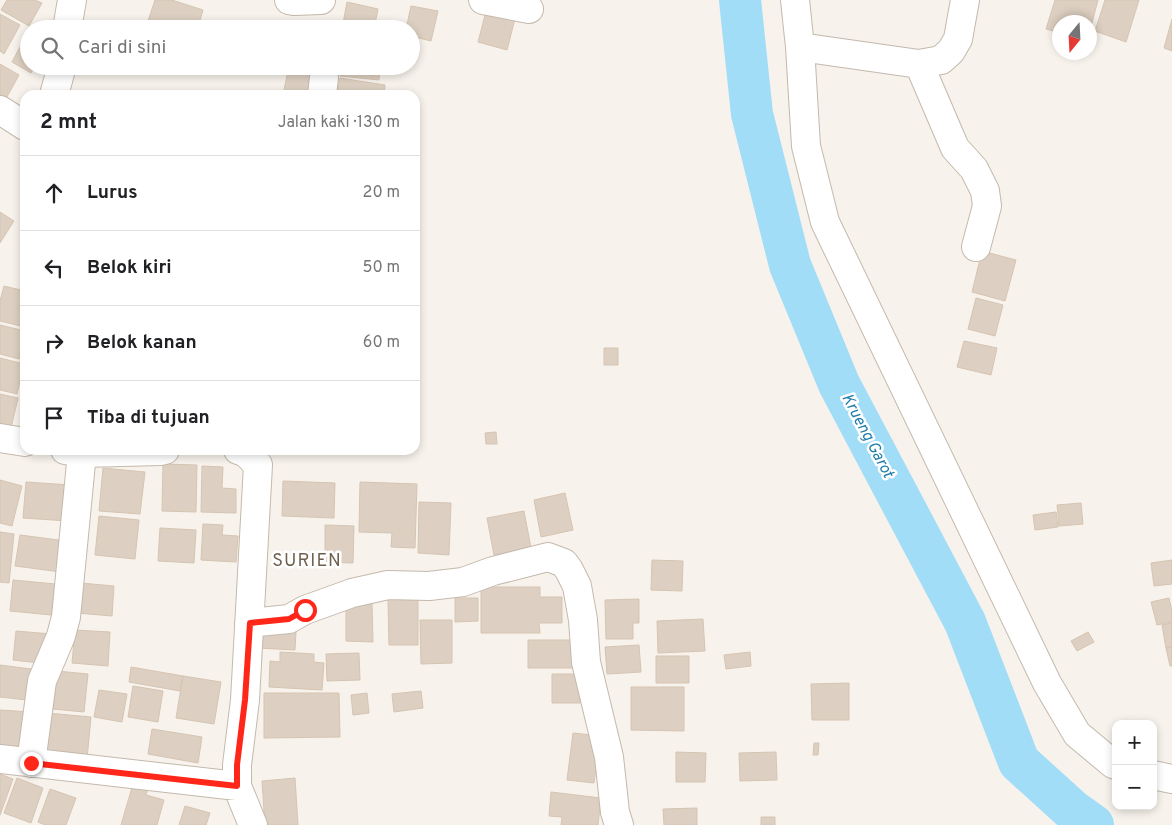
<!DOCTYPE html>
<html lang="id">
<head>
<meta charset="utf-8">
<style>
  body { margin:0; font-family:Overpass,sans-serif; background:#f2f2f2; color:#202124 }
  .controls { position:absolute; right:15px; bottom:15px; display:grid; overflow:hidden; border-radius:10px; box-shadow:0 2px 8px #0003 }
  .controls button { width:45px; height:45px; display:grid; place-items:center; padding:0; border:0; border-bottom:1px solid #e0e0e0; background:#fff; color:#202124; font:25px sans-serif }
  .compass { position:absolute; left:1052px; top:15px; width:45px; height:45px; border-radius:50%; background:#fff; box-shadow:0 2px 8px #0003; rotate:198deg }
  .stop { position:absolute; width:15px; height:15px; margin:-11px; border:4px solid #ff2719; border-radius:50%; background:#fff }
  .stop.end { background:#ff2719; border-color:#fff; box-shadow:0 1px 5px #0008 }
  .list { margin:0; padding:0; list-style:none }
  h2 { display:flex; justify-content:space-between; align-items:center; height:65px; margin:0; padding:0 20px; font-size:21px }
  h2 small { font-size:16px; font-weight:400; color:#757577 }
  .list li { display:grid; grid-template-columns:32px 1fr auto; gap:15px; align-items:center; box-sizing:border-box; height:75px; padding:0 20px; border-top:1px solid #e0e0e0 }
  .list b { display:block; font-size:19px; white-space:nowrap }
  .list em { font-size:16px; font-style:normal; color:#757577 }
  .icon { flex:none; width:28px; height:28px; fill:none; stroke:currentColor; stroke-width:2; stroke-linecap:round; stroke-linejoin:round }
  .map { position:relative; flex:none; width:1172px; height:825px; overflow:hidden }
  .search { position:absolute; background:#fff; box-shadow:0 2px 8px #0003; left:20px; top:20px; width:400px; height:55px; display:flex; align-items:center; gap:12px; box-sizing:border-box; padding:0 18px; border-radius:28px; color:#757577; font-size:19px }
  .panel { position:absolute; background:#fff; box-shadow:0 2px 8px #0003; left:20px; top:90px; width:400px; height:365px; border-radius:15px }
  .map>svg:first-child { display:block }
</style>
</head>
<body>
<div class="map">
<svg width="1172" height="825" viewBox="0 0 1172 825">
  <rect width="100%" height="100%" fill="#f7f2eb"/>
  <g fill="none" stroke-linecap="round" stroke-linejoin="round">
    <path stroke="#a2ddf8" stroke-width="42" d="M740,0L752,114L790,265L839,384L965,622L1019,762L1072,810L1093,825"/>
  </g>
  <path fill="#ddd0c2" stroke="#d6c4b1" d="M7,0H35L42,3L29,26L1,10Z
    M155,0H172L203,10L198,27L190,25L188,29H153L155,23L148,21Z
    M1055,0H1098L1090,30V22H1060V33L1046,29Z
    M1105,0H1139L1126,42L1095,31Z
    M347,2L378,9L374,29H342Z
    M488,4L517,11L507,50L478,42Z
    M411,6L438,11L431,41L411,36V29H406Z
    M0,14L20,25L4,54L0,51Z
    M1172,19V51L1164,48Z
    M21,45L29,49V66H35L31,73L12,62Z
    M0,64L19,75L3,104L0,102Z
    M289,66H320L314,95H283Z
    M341,66H380L379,80L340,76Z
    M340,78L385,85L384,95H337Z
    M0,212L14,221L0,243Z
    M982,251L1016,260L1005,301L972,292Z
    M4,286L25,291V327L0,321V301Z
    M976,298L1003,305L995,336L968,329Z
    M0,325L25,331L19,359L0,354Z
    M964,341L997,348L991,375L957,367Z
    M604,348H618V365H604Z
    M0,358L24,364L17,394L0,390Z
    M0,394L18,398L11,428L0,425Z
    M496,432L497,444H486L485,433Z
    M163,464L197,465L196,512L162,511Z
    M202,466L223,467L222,488L236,489V513L201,512Z
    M103,468L145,472L140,514L99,511Z
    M0,480L22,486L12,526L0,523Z
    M283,481L335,483L334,518L282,516Z
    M26,482L71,485L68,521L23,518Z
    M360,482L417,484L415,548L391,547L392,533L359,532Z
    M565,493L573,530L541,537L534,500Z
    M419,502L451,503L449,555L418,553Z
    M1081,503L1083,524L1059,526L1057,505Z
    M524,511L531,548L494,555L487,518Z
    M1056,512L1058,527L1035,530L1033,515Z
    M99,516L139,520L135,559L95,555Z
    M203,524L223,525L222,535L238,536L236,562L201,560Z
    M325,525L354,526L353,563L325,562Z
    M160,528L196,530L194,563L158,561Z
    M0,532L14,534L9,583L0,582Z
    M20,535L66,541L61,572L15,566Z
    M652,560L683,561L682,591L651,590Z
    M1172,560V584L1154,586L1151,563Z
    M13,580L55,584L51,615L10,611Z
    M80,583L114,586L112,616L77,613Z
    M481,587H540V597H562V623H539L540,633H481Z
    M418,598V645H389L388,599Z
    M455,598H478V621L455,622Z
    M1169,598L1172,611V622L1157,625L1151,602Z
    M639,599V623H633V639H606L605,600Z
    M346,604H372L373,642L346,641Z
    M703,619L705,651L658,653L657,621Z
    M420,620H452V663L421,664Z
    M1172,623V647L1166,648L1162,625Z
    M258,628L296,631L295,650L257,648Z
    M75,630L110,632L108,666L72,663Z
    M16,631L51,634L48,664L13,660Z
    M1088,632L1094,642L1077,651L1071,641Z
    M528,640H583V668H528Z
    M639,645L641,672L607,674L605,647Z
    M1172,647V666H1170L1166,648Z
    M280,652L314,654V662L324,663L322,690L269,687L270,661L280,662Z
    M750,652L751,666L726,669L724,655Z
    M359,653L360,680L327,681L326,654Z
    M656,656H689V683H656Z
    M0,665L31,669L27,700L0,697Z
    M131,667L183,676L180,691L129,682Z
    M57,671L88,674L84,712L53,709Z
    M552,674H579L580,703H552Z
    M183,676L221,682L214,724L176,718Z
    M849,683V720H812L811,684Z
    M133,686L163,691L158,722L128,717Z
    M631,687H684V731L631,730Z
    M99,690L127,694L122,722L94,717Z
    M421,691L423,708L394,712L392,694Z
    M264,693H339L340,737L264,738Z
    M367,693L369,713L353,715L351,695Z
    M0,710L31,712L27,751L0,748Z
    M47,713L91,717L87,759L42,754Z
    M152,729L202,737L198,763L148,754Z
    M573,733L600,736L594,783L567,780Z
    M814,743H819L818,755H813Z
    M676,752L706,753L705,782H676Z
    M776,752L777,780L740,781L739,753Z
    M0,774L13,779L0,815Z
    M17,778L43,788L31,823L4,813Z
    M295,778L298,825H265L262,781Z
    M133,784L148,788L146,795L164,800L157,825H121Z
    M50,789L76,798L66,825H45L38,822Z
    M551,792L601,798L598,825H561L562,817L549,816Z
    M185,806L210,813L206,825H179Z
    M697,808V825H664L663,809Z
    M761,817H775V825H761Z"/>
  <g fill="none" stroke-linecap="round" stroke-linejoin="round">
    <g stroke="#c4b9ac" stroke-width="30">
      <path id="minor" d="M289,0L294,1L321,0
        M483,0L529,9
        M795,0L800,47L806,146L825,222L1047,683L1077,734L1113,764L1116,765
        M67,29L72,0
        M800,47L919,64L941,60L951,51L958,39L965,0
        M919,64L955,148L974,169L985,191L987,206L976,247
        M54,95L62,66
        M322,95L324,77
        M0,110L25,126
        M0,438L25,442
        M65,450L82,453L161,451L165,450
        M238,450L246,453L258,465L245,700L237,765V786L253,825
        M249,623L289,619L305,610L352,593L388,585L429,586L463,582L493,571L548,557L564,563L569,570L577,586L583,620L586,662L609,757L615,812L619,825
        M0,759L237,786
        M31,763L42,681L61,636L66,617L82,453
        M1153,775L1172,779"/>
    </g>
    <use href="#minor" stroke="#fff" stroke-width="28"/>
  </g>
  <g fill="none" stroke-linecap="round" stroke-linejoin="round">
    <path stroke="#ff2719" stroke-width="6" d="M31,763L237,786V765L245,700L250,623L289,619L305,610"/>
  </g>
  <g text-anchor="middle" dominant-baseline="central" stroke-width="5" stroke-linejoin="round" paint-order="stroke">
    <g font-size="16" font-style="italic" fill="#207cab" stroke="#fff">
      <text transform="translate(867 436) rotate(62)">Krueng Garot</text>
    </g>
    <g font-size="18" letter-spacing="1" fill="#705f4d" stroke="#fff">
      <text x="307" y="561">SURIEN</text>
    </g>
  </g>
</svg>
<div class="controls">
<button>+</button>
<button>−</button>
</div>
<svg class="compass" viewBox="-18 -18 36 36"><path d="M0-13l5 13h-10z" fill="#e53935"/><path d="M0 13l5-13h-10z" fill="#757577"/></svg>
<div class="stop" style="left:305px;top:610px"></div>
<div class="stop end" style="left:31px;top:763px"></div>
<div class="search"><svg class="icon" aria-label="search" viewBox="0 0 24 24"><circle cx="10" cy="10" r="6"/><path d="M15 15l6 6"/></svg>Cari di sini</div>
<section class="panel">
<h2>2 mnt<small>Jalan kaki · 130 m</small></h2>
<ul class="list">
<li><svg class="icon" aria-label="ahead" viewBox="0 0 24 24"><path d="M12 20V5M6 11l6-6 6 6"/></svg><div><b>Lurus</b></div><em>20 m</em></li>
<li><svg class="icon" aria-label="left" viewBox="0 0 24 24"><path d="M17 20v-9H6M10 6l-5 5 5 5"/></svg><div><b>Belok kiri</b></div><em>50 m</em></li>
<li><svg class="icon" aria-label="right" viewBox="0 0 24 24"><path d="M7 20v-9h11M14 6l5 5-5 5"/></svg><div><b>Belok kanan</b></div><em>60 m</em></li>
<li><svg class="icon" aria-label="arrive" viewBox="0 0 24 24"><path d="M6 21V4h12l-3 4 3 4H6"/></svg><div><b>Tiba di tujuan</b></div></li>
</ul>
</section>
</div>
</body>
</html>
